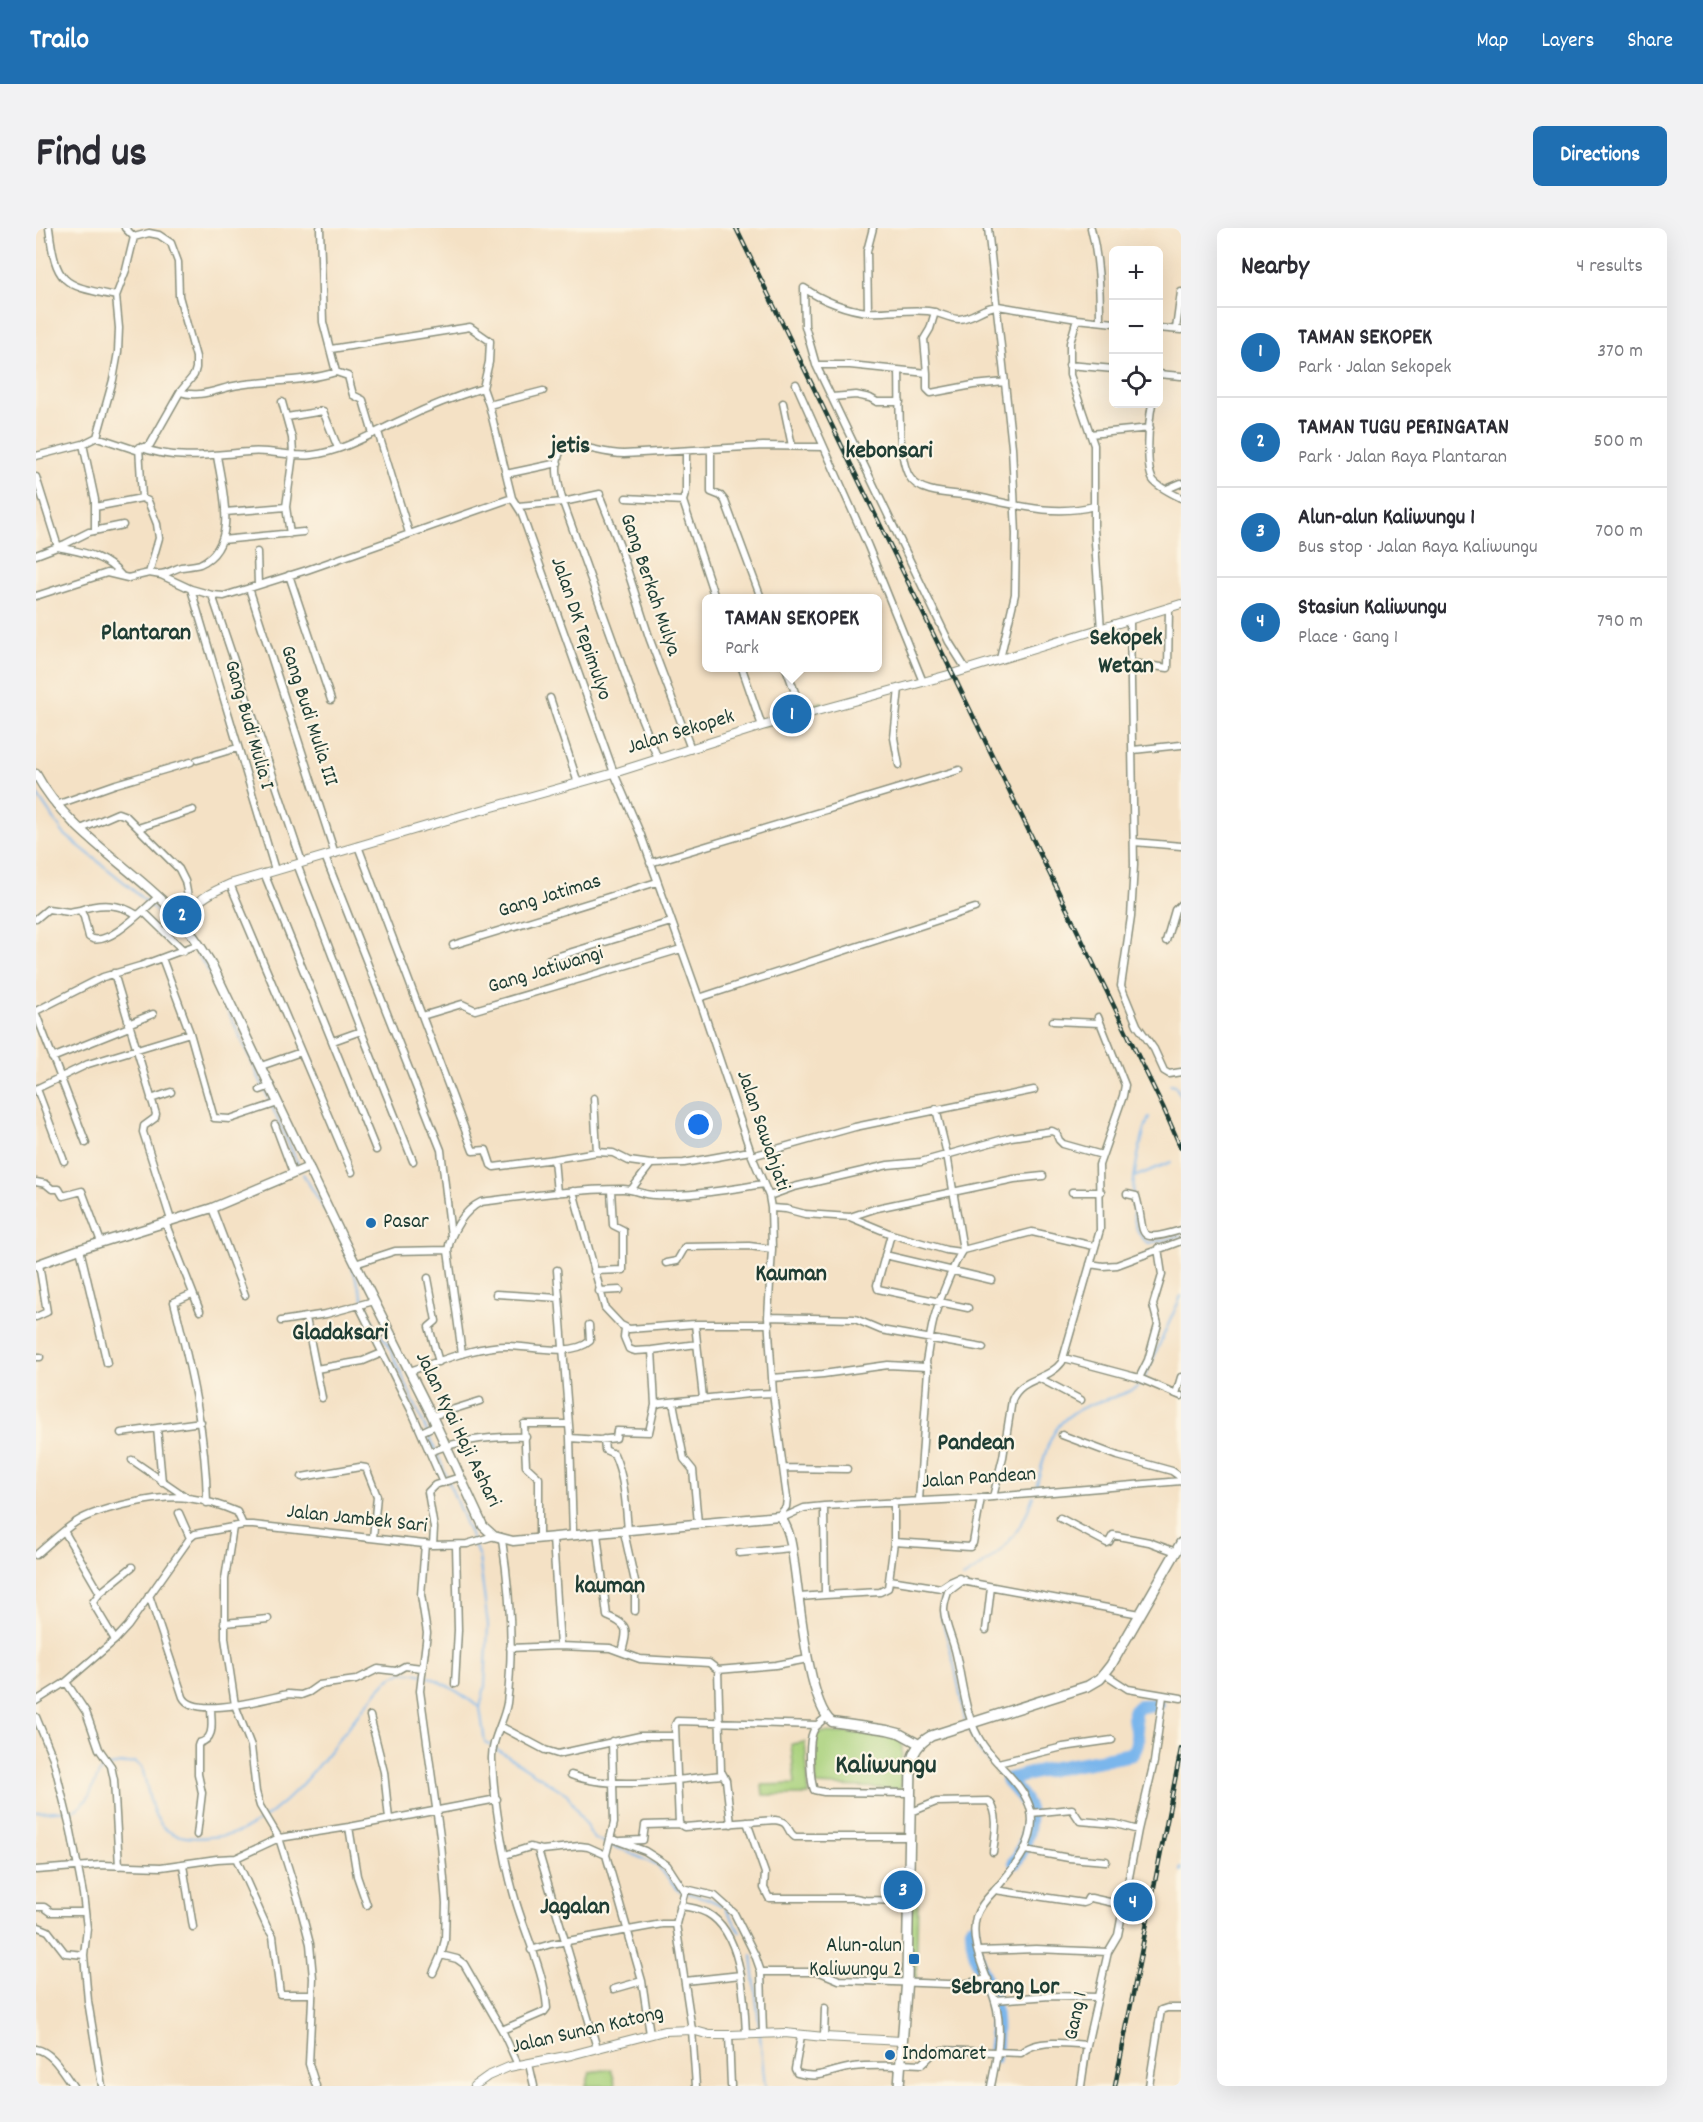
<!DOCTYPE html>
<html lang="en">
<head>
<meta charset="utf-8">
<style>
  body { margin:0; font-family:Dekko,sans-serif; background:#f2f2f3; color:#2b2b33 }
  .controls { position:absolute; right:18px; top:18px; display:grid; overflow:hidden; border-radius:9px; box-shadow:0 6px 24px #0002 }
  .controls button { width:54px; height:54px; display:grid; place-items:center; padding:0; border:0; border-bottom:2px solid #e1e1e2; background:#fff; color:#2b2b33; font:30px sans-serif }
  .you { position:absolute; left:663px; top:897px; width:21px; height:21px; margin:-15px; border:4px solid #fff; border-radius:50%; background:#1a73e8; box-shadow:0 0 0 9px #1a73e833 }
  .badge { display:grid; place-items:center; width:39px; height:39px; border-radius:50%; background:#1f6fb2; color:#fff; font-size:20px; font-weight:700 }
  .pin { position:absolute; translate:-50% -50%; border:3px solid #fff; box-shadow:0 2px 6px #0006 }
  .popup { position:absolute; left:666px; top:366px; width:180px; height:78px; box-sizing:border-box; display:grid; place-content:center; border-radius:9px; background:#fff; filter:drop-shadow(0 2px 4px #0005); font-size:20px; white-space:nowrap; color:#7c7c81 }
  .popup b { font-size:22px; color:#2b2b33 }
  .popup::after { content:''; position:absolute; left:50%; top:100%; margin-left:-12px; border:12px solid transparent; border-top-color:#fff }
  .list { margin:0; padding:0; list-style:none }
  h2 { display:flex; justify-content:space-between; align-items:center; height:78px; margin:0; padding:0 24px; font-size:26px }
  h2 small { font-size:20px; font-weight:400; color:#7c7c81 }
  .list li { display:grid; grid-template-columns:39px 1fr auto; gap:18px; align-items:center; box-sizing:border-box; height:90px; padding:0 24px; border-top:2px solid #e1e1e2 }
  .list b { display:block; font-size:22px; white-space:nowrap }
  .list p { margin:0; font-size:20px; white-space:nowrap; color:#7c7c81 }
  .list em { font-size:20px; font-style:normal; color:#7c7c81 }
  .icon { flex:none; width:33px; height:33px; fill:none; stroke:currentColor; stroke-width:2; stroke-linecap:round; stroke-linejoin:round }
  .map { position:relative; flex:none; width:1145px; height:1858px; overflow:hidden; border-radius:9px }
  header { display:flex; align-items:center; gap:36px; box-sizing:border-box; height:84px; padding:0 30px; background:#1f6fb2; color:#fff }
  header strong { font-size:28px }
  nav { display:flex; gap:33px; margin-inline-start:auto; font-size:21px }
  .intro { display:flex; align-items:center; justify-content:space-between; box-sizing:border-box; height:144px; padding:0 36px }
  h1 { margin:0; font-size:42px }
  .button { padding:15px 27px; border-radius:9px; background:#1f6fb2; color:#fff; font-size:21px; font-weight:700 }
  main { display:flex; gap:36px; padding:0 36px }
  aside { flex:1; background:#fff; border-radius:9px; box-shadow:0 6px 24px #0002 }
  .map>svg:first-child { display:block }
</style>
</head>
<body>
<header>
<strong>Trailo</strong>
<nav><a>Map</a><a>Layers</a><a>Share</a></nav>
</header>
<div class="intro"><h1>Find us</h1><a class="button">Directions</a></div>
<main>
<div class="map">
<svg width="1145" height="1858" viewBox="0 0 1145 1858">
  <rect width="100%" height="100%" fill="#fcf5e5"/>
  <filter id="ink" filterUnits="userSpaceOnUse"><feTurbulence type="fractalNoise" baseFrequency=".0167" numOctaves="2"/><feDisplacementMap in="SourceGraphic" scale="12" xChannelSelector="R" yChannelSelector="G"/><feConvolveMatrix kernelMatrix="1 2 1 2 8 2 1 2 1" color-interpolation-filters="sRGB"/></filter>
  <filter id="wash" filterUnits="userSpaceOnUse"><feTurbulence type="fractalNoise" baseFrequency=".008" numOctaves="4" result="noise"/><feDisplacementMap in="SourceGraphic" scale="24" xChannelSelector="R" yChannelSelector="G"/><feGaussianBlur stdDeviation="1.35" result="paint"/><feColorMatrix in="noise" values="0 0 0 0 0 0 0 0 0 0 0 0 0 0 0 0 0 1.4 0 .05"/><feComposite in="paint" operator="in"/></filter>
  <g filter="url(#wash)">
    <rect width="100%" height="100%" fill="#f4e1c5"/>
    <path fill="#a8d17c" stroke="#648758" stroke-width="1.5" d="M786,474L788,480L726,498L725,493Z
      M780,1504L844,1506L866,1513L865,1561L780,1557Z
      M769,1514L773,1567H727L726,1557L759,1556L755,1516Z
      M875,1670H882L880,1754H870Z
      M575,1841L580,1858H550L554,1844Z"/>
    <g fill="none" stroke-linecap="round" stroke-linejoin="round">
      <path stroke="#7ab6ec" stroke-width="2" d="M0,565L28,606L89,655L152,712L173,744L207,814L264,941
        M1134,856L1139,857L1145,869
        M1113,889C1103,914 1082,999 1113,1015L1145,1008
        M267,946L289,982
        M1098,949L1135,934
        M314,1033C322,1055 334,1099 351,1114L405,1235L443,1329L452,1397L449,1458L444,1480L449,1514L531,1566L558,1611L588,1622L622,1638L643,1663L670,1670L686,1677
        M999,1263C1014,1208 1014,1186 1075,1170C1087,1166 1099,1163 1107,1153L1145,1068
        M927,1350C962,1329 985,1308 997,1268
        M910,1362L906,1370L905,1387L919,1440L929,1493
        M931,1498L944,1524L971,1552
        M0,1584L38,1582C55,1576 57,1553 67,1539L98,1534L106,1539C118,1585 116,1615 174,1609C185,1608 199,1607 209,1601C264,1573 296,1516 335,1471C344,1461 353,1447 366,1445C391,1441 426,1466 444,1480
        M1145,1640V1643
        M690,1680L704,1704
        M716,1727L729,1858"/>
      <path stroke="#7ab6ec" stroke-width="14" d="M979,1634C989,1619 999,1591 989,1574C985,1566 977,1559 971,1552L1004,1543L1096,1526C1107,1512 1097,1500 1098,1484L1104,1478L1121,1477
        M936,1699C935,1723 945,1740 953,1762C961,1783 960,1807 958,1829"/>
    </g>
  </g>
  <g filter="url(#ink)">
    <g fill="none" stroke-linecap="round" stroke-linejoin="round">
      <g stroke="#8a8f7c" stroke-width="9">
        <path id="minor" d="M89,0L98,9
          M284,0L287,94L300,144L312,148L317,167L327,172L337,206
          M952,0L976,219L980,306L979,366L964,431
          M1055,0C1063,31 1064,61 1064,93
          M832,84L831,23L837,0
          M1041,91L1034,115V147L1058,217V300L1065,402
          M1122,100L1145,102
          M1140,101L1145,64
          M295,121L434,99L454,113L453,134L447,160
          M780,137H814L891,145V161L895,165L937,157L969,154
          M1033,137L1078,141
          M863,143C864,169 861,227 873,248C883,267 918,265 936,268C977,276 1017,289 1058,278
          M891,145L888,111L894,101L899,84
          M1122,146L1145,148
          M760,156L788,219
          M144,164C164,171 183,160 203,157C236,152 268,154 300,144
          M796,169L820,167L834,170L841,174H864
          M246,174L256,210L257,226L250,279L254,306
          M747,175L756,218
          M1116,176C1113,191 1109,239 1117,252C1122,259 1137,266 1145,270
          M453,177L507,163
          M251,189L287,183L302,220
          M342,204L373,305
          M1054,206L1114,200
          M61,209L77,152L82,124L83,100L80,68
          M47,216L59,272V302
          M675,221V264L685,268L689,273L725,370
          M821,223L866,221
          M0,228L47,216L61,209L100,222L114,217L144,164L158,147L160,140V129L143,68L142,34L135,15L123,7L113,5L98,9L90,42L80,68C27,57 20,57 13,0
          M470,246L522,235
          M0,249L22,319C45,324 69,327 85,347
          M1131,261L1145,255
          M106,270L103,219C140,233 174,227 212,224C234,221 257,230 276,227C309,223 340,203 370,190C394,178 421,168 447,160L453,177L476,270L485,284L578,545L605,607L663,770L716,928L733,968L735,980L736,1021L732,1089L737,1165L751,1270L750,1279L743,1288
          M590,270L647,273
          M565,271L583,316L614,412L655,521
          M647,273L679,370
          M647,273L650,263V223
          M482,278L527,274L564,266
          M59,279L106,270L112,273L121,296L123,310L113,345
          M189,284L250,279
          M186,312L267,304
          M221,324L222,357
          M0,327L29,316L53,304L87,297
          M123,346C131,346 138,341 145,339C151,338 158,338 164,336C204,318 186,260 181,228
          M253,347L295,472
          M213,360L299,626
          M155,361L239,642
          M176,367L266,634
          M0,368L71,345L92,350L113,345L125,347L155,361L176,367L188,368L271,342L476,270
          M1094,393L1098,637L1095,689L1085,758L1101,797L1118,821L1128,843L1133,846L1145,844
          M1096,435L1132,440L1133,380
          M706,440L726,498
          M750,440L767,486
          M930,441L913,414L780,137L769,98L768,60C785,72 811,82 832,84C852,85 873,81 892,83C903,84 913,91 923,91C938,90 948,78 962,78L1041,91L1078,95
          M514,470L542,555
          M1097,522L1145,517
          M622,531L602,482L527,274C522,256 516,233 528,217C549,217 568,226 588,226L727,218L788,219L832,318L887,454
          M161,532L201,520
          M863,537L858,510L863,460
          M20,577L80,556L155,534
          M102,600L157,582
          M45,601L82,585L90,588L143,641L149,653L153,674
          M1098,614L1145,618
          M322,618L437,923L450,922L455,937L458,939L518,931
          M289,628L405,922L415,1008
          M614,635L923,542
          M261,636L325,803
          M228,645L340,922
          M194,656L316,944
          M44,682C63,675 84,675 101,687
          M107,683L148,723
          M0,691L12,681L33,684L44,682L48,689L53,709C70,722 109,680 122,669
          M1130,713L1139,682L1145,676
          M417,717L621,654
          M126,730L154,805L178,890L194,891L242,875
          M513,731L635,694
          M78,745L120,886L119,890L108,898L107,904L135,992
          M663,770L939,680
          M0,783L67,749L104,738L163,716
          M0,786L50,915
          M386,788L426,776L439,782L645,721
          M1017,793L1064,795
          M92,796L117,786
          M297,813L325,803L377,933
          M16,830L93,799
          M225,838L265,824
          M0,861L52,836L154,805
          M1,861L28,933
          M224,862L235,858
          M558,870L561,924
          M115,871L135,864
          M239,897L257,945
          M716,928L819,899L998,862
          M0,954L10,956L16,961H23L27,968L46,963L65,1014
          M595,962L615,936
          M537,963L569,1080L585,1097L593,1101L659,1096H733
          M1036,964H1065
          M521,965L518,931L561,924L577,925L593,933L615,936L648,935L714,923
          M1091,966L1100,968C1111,1005 1096,1017 1145,1002
          M733,968L758,959L852,937L885,934L975,909L1016,903L1020,905L1023,912L1027,916L1066,927
          M176,980L209,1067
          M735,980L750,981L769,986L814,989L855,1006L910,1022L925,1024
          M814,989L841,980L978,951L1007,948
          M129,994L164,1083
          M855,1006L841,1057L842,1061L932,1080
          M44,1021L71,1135
          M927,1022L996,1004L1058,1018
          M849,1027L956,1052
          M630,1035L641,1033L649,1019L713,1018L736,1021
          M319,1036L359,1023L412,1022
          M1054,1036L1067,1038L1081,1037L1145,1013
          M521,1042L534,1210L537,1307
          M558,1043L587,1042V1002L577,997L575,962
          M392,1050L400,1093L393,1099L403,1134
          M563,1063L584,1062
          M156,1066L138,1074C155,1141 170,1206 171,1275
          M460,1066L523,1070
          M323,1078L376,1184L407,1255
          M0,1089L11,1084L3,1036
          M732,1089L819,1091L845,1102L947,1120
          M270,1090L286,1170
          M245,1093L290,1086L338,1073
          M659,1096L667,1170
          M589,1100L588,1109L593,1121L599,1123L616,1122
          M340,1107L352,1102
          M426,1126L412,1023C414,1005 428,982 445,974C492,968 539,961 587,961C597,961 607,967 618,967C652,969 694,961 728,956
          M0,1129H4
          M1028,1130L1103,1150L1145,1168
          M280,1141L327,1133L346,1125
          M374,1143C405,1133 439,1118 472,1118C494,1118 536,1129 554,1113L553,1097
          M736,1150L787,1146L852,1137L890,1139
          M1003,1150L1045,1172
          M1103,1150L1112,1132L1122,1096L1117,1077L1126,1047L1122,1020
          M1140,1166L1145,1149
          M637,1174L648,1231L657,1242L662,1295
          M619,1177L616,1122L661,1116
          M396,1188L444,1173
          M121,1200L126,1254
          M385,1204L400,1197
          M85,1205L165,1194
          M1026,1207L1082,1228L1136,1243L1143,1248L1145,1253
          M534,1210L563,1212L580,1210L581,1203L613,1204L619,1177L624,1175L713,1166L737,1165
          M568,1211L569,1222L578,1226C589,1250 590,1278 592,1303
          M394,1224C424,1212 457,1208 490,1209
          M96,1232L150,1269
          M748,1240L811,1241
          M266,1249L324,1239L330,1240L341,1268L337,1310
          M957,1269L967,1229L976,1172C985,1149 1012,1153 1026,1134L1064,1002L1063,937L1087,868L1089,857L1062,789
          M883,1272L892,1142L890,1134C893,1119 894,1102 899,1087C902,1076 921,1028 927,1022L911,926L900,881
          M143,1285L154,1310
          M746,1290L768,1280L788,1278L945,1270L1145,1253
          M1024,1290L1071,1315L1073,1314L1077,1307L1113,1314L1140,1324
          M197,1299L189,1351V1410L199,1477L215,1518L220,1564L224,1578L243,1610L263,1674L274,1716L277,1750L273,1836L280,1858
          M28,1303L64,1365L57,1374L58,1377L79,1412
          M588,1304L599,1354V1383
          M561,1305L571,1388C593,1397 592,1401 586,1424
          M517,1310L524,1418
          M503,1311V1250L490,1238L488,1196H532
          M466,1312C474,1364 478,1422 471,1475C468,1494 455,1512 456,1532C458,1573 467,1628 478,1667C488,1704 508,1742 511,1780L508,1784L466,1802
          M858,1314L934,1319L937,1315L945,1270
          M389,1316L385,1367L391,1405L384,1463L405,1616L410,1675L409,1712L405,1727L397,1745
          M397,1317L398,1300L392,1264L399,1257L424,1249
          M703,1325L755,1320
          M0,1327C13,1316 26,1303 40,1294C62,1280 126,1266 152,1270C168,1272 187,1278 201,1284L207,1297
          M854,1352L905,1360L914,1354L923,1350L931,1354L1104,1386
          M928,1352L912,1364C910,1370 908,1376 908,1382C909,1397 917,1412 920,1426C927,1457 929,1490 947,1517C962,1539 989,1557 995,1583C1001,1615 977,1641 958,1663C950,1671 944,1678 940,1689C932,1720 955,1752 961,1781C966,1807 960,1833 955,1858
          M64,1365L96,1339
          M113,1367L147,1469C158,1492 231,1470 252,1466L265,1467L273,1464L283,1457L320,1452L342,1441L360,1443L369,1438L386,1440
          M789,1367L844,1364L852,1360L858,1314V1274
          M764,1369L789,1367L788,1278
          M188,1395L232,1391
          M950,1402L955,1359
          M474,1420L524,1418L574,1420L604,1431L673,1435L682,1442L740,1437L772,1431
          M682,1442L685,1543L690,1552L695,1596
          M1069,1446L1092,1461L1145,1470
          M30,1454L50,1484L63,1521L75,1538L78,1552L83,1638
          M419,1456L422,1402L420,1317
          M0,1473L30,1454L79,1412L92,1398L154,1310L159,1306L207,1297H217L397,1317L431,1316L458,1308
          M334,1488L348,1544L353,1591
          M0,1489L17,1530L35,1603L47,1666L51,1700L48,1727L52,1773L66,1858
          M790,1490C785,1493 780,1497 777,1504C772,1515 774,1551 778,1562L788,1564L874,1565
          M782,1497L641,1493L639,1497L643,1596L648,1599L739,1592C755,1594 749,1602 759,1609H874
          M464,1498L509,1522L522,1526L604,1508H639
          M576,1513L578,1595L570,1627L606,1753L614,1806
          M962,1535L1027,1519L1076,1512
          M535,1547C578,1563 640,1551 686,1547
          M873,1585L900,1574L953,1573C964,1586 959,1608 957,1624
          M995,1585L1036,1581L1044,1593L1080,1596L1102,1602
          M711,1594L729,1645L728,1660L733,1670H819L829,1672L873,1673
          M313,1599L321,1648L331,1677
          M161,1607L166,1565L162,1546V1518L163,1515C180,1511 175,1494 175,1480
          M574,1610L609,1623L631,1637L646,1660L679,1668L698,1685L719,1727L725,1744L727,1805
          M585,1613L607,1612L609,1597L643,1596
          M502,1622L561,1820
          M989,1622L1033,1630L1070,1633
          M469,1627L494,1619L506,1622L544,1618L552,1619L570,1627
          M200,1630L231,1699L237,1708L244,1766H276
          M147,1637L157,1699
          M0,1642L65,1637L125,1639L181,1631L200,1630L243,1610L313,1599L461,1571
          M959,1662L1047,1675L1050,1674L1052,1670H1055L1087,1677
          M644,1678C653,1679 663,1681 671,1685C707,1705 708,1770 710,1806
          M0,1679H8L15,1684H49
          M640,1696L649,1662
          M0,1698L12,1703L29,1725L48,1727
          M495,1722L515,1716L626,1696H640L656,1802L660,1858
          M942,1723L1000,1721L1072,1724
          M405,1727L421,1731L428,1736L466,1802L482,1837
          M725,1744H784L803,1752L911,1756H927L952,1751
          M649,1753L705,1747
          M578,1761L606,1753
          M959,1772L1014,1768L1062,1769
          M693,1807L695,1858
          M765,1808L759,1841L761,1845C784,1852 795,1842 817,1839C832,1837 848,1838 864,1838
          M788,1809L789,1780
          M0,1821C17,1824 27,1845 37,1858
          M864,1835L886,1836L899,1824L906,1822L985,1825C999,1811 1033,1815 1051,1817
          M493,1836L498,1858
          M1045,1858L1051,1817L1072,1724L1082,1707L1102,1602L1118,1534L1127,1468
          M1113,1858L1125,1782L1131,1780H1145"/>
      </g>
      <g stroke="#8a8f7c" stroke-width="10">
        <path id="tertiary" d="M132,678L153,674L160,677
          M155,705C154,672 167,669 194,656L428,587L578,545L726,498L916,446L1145,376
          M438,1858L452,1848L473,1839L535,1827L628,1803L656,1802L674,1807H693L749,1805L788,1809L866,1813"/>
      </g>
      <g stroke="#8a8f7c" stroke-width="11">
        <path id="secondary" d="M0,546C30,602 90,635 133,679C150,696 163,715 175,735L306,1009L396,1188L447,1298L458,1308L477,1313L743,1288C754,1299 756,1320 758,1335C763,1367 772,1477 796,1494L851,1502L863,1505L883,1516
          M0,1037L44,1021L176,980L273,939"/>
      </g>
      <g stroke="#8a8f7c" stroke-width="12">
        <path id="primary" d="M863,1858L871,1750L875,1537C877,1523 883,1515 895,1508L1052,1458L1064,1451L1075,1437L1145,1315"/>
      </g>
      <use href="#minor" stroke="#fff" stroke-width="6"/>
      <use href="#tertiary" stroke="#fff" stroke-width="8"/>
      <use href="#secondary" stroke="#fff" stroke-width="8"/>
      <use href="#primary" stroke="#fff" stroke-width="9"/>
      <g stroke="#1f3d34" stroke-width="4.5">
        <path id="rail" d="M700,0L1127,879L1145,920
          M1079,1858L1145,1521"/>
      </g>
      <use href="#rail" stroke="#fcf5e5" stroke-width="2" stroke-dasharray="7" stroke-linecap="butt"/>
    </g>
  </g>
  <g fill="#1f6fb2" stroke="#fcf5e5" stroke-width="2">
    <circle cx="335" cy="995" r="6"/>
    <rect x="872" y="1725" width="12" height="12" rx="3"/>
    <circle cx="854" cy="1827" r="6"/>
  </g>
  <g text-anchor="middle" dominant-baseline="central" stroke-width="4.5" stroke-linejoin="round" paint-order="stroke">
    <g font-size="21" fill="#1f3d34" stroke="#fcf5e5">
      <text transform="translate(613 357) rotate(71)">Gang Berkah Mulya</text>
      <text transform="translate(544 401) rotate(71)">Jalan DK Tepimulyo</text>
      <text transform="translate(272 488) rotate(72)">Gang Budi Mulia III</text>
      <text transform="translate(212 497) rotate(74)">Gang Budi Mulia I</text>
      <text transform="translate(645 505) rotate(-17)">Jalan Sekopek</text>
      <text transform="translate(514 669) rotate(-17)">Gang Jatimas</text>
      <text transform="translate(510 743) rotate(-17)">Gang Jatiwangi</text>
      <text transform="translate(726 903) rotate(71)">Jalan Sawahjati</text>
      <text transform="translate(421 1202) rotate(64)">Jalan Kyai Haji Ashari</text>
      <text transform="translate(943 1251) rotate(-4)">Jalan Pandean</text>
      <text transform="translate(321 1292) rotate(6)">Jalan Jambek Sari</text>
      <text transform="translate(1041 1788) rotate(-78)">Gang 1</text>
      <text transform="translate(552 1803) rotate(-13)">Jalan Sunan Katong</text>
    </g>
    <g font-size="21" fill="#1f3d34" stroke="#fcf5e5" text-anchor="start">
      <text x="347" y="995">Pasar</text>
      <text x="866" y="1719" text-anchor="end">Alun-alun<tspan x="866" dy="24">Kaliwungu 2</tspan></text>
      <text x="866" y="1827">Indomaret</text>
    </g>
    <g font-size="24" font-weight="bold" fill="#1f3d34" stroke="#fcf5e5">
      <text x="534" y="219">jetis</text>
      <text x="853" y="224">kebonsari</text>
      <text x="110" y="406">Plantaran</text>
      <text x="1090" y="411">Sekopek<tspan x="1090" dy="28">Wetan</tspan></text>
      <text x="755" y="1047">Kauman</text>
      <text x="304" y="1106">Gladaksari</text>
      <text x="940" y="1216">Pandean</text>
      <text x="574" y="1359">kauman</text>
      <text x="539" y="1680">Jagalan</text>
      <text x="969" y="1760">Sebrang Lor</text>
    </g>
    <g font-size="27" font-weight="bold" fill="#1f3d34" stroke="#fcf5e5">
      <text x="850" y="1538">Kaliwungu</text>
    </g>
  </g>
</svg>
<div class="controls">
<button>+</button>
<button>−</button>
<button><svg class="icon" aria-label="locate" viewBox="0 0 24 24"><circle cx="12" cy="12" r="6"/><path d="M12 2v4M12 18v4M2 12h4M18 12h4"/></svg></button>
</div>
<div class="you"></div>
<div class="pin badge" style="left:756px;top:486px">1</div>
<div class="popup"><b>TAMAN SEKOPEK</b>Park</div>
<div class="pin badge" style="left:146px;top:687px">2</div>
<div class="pin badge" style="left:867px;top:1662px">3</div>
<div class="pin badge" style="left:1097px;top:1674px">4</div>
</div>
<aside>
<h2>Nearby<small>4 results</small></h2>
<ul class="list">
<li><span class="badge">1</span><div><b>TAMAN SEKOPEK</b><p>Park · Jalan Sekopek</p></div><em>370 m</em></li>
<li><span class="badge">2</span><div><b>TAMAN TUGU PERINGATAN</b><p>Park · Jalan Raya Plantaran</p></div><em>500 m</em></li>
<li><span class="badge">3</span><div><b>Alun-alun Kaliwungu 1</b><p>Bus stop · Jalan Raya Kaliwungu</p></div><em>700 m</em></li>
<li><span class="badge">4</span><div><b>Stasiun Kaliwungu</b><p>Place · Gang 1</p></div><em>790 m</em></li>
</ul>
</aside>
</main>
</body>
</html>
